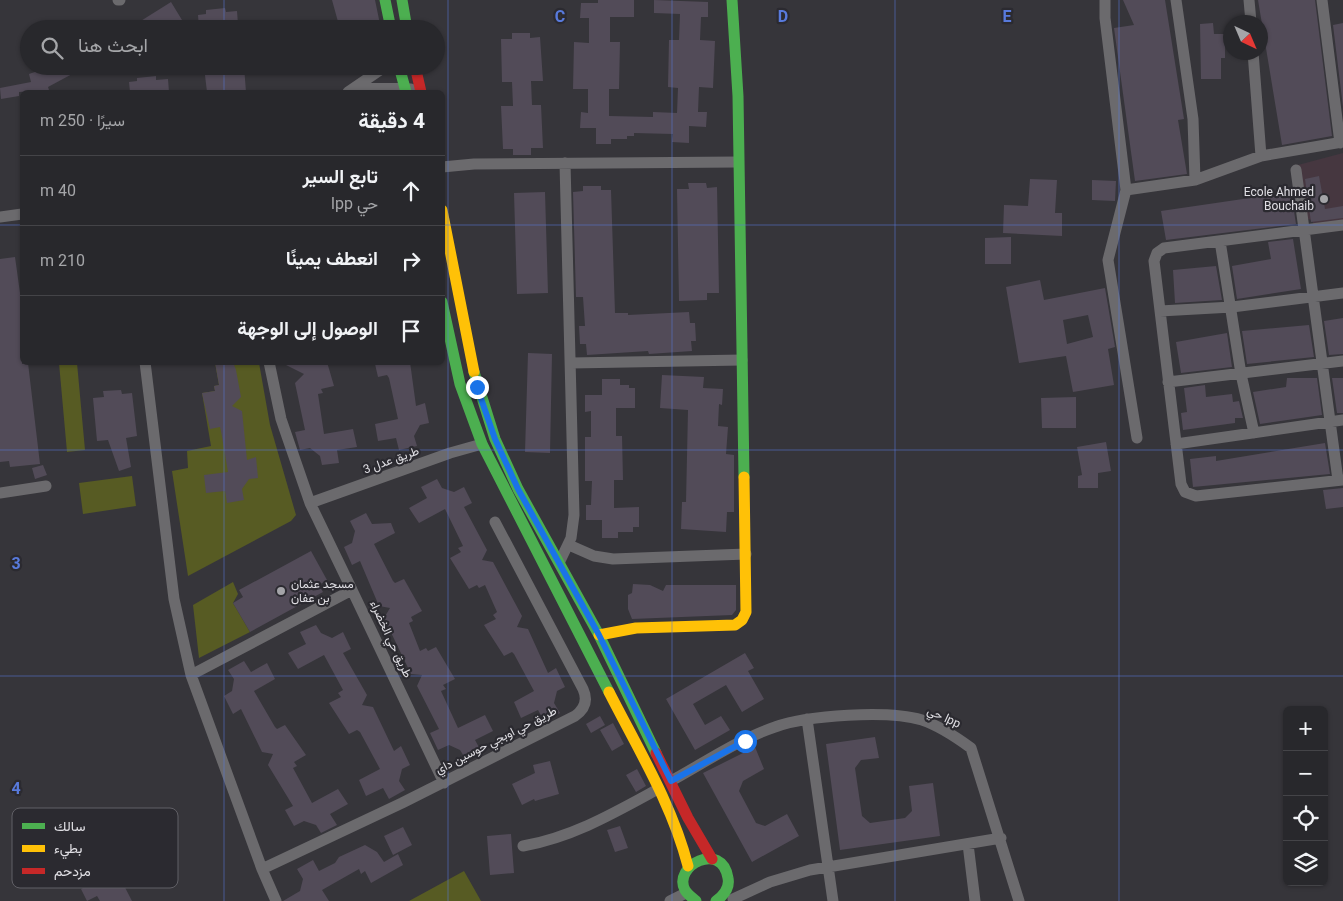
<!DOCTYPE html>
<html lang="ar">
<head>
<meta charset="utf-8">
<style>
  body { margin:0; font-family:Roboto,Vazirmatn,sans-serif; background:#343438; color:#f1f3f6; direction:rtl }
  .controls { position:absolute; right:15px; bottom:15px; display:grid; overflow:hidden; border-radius:8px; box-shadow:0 1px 4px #0004 }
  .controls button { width:45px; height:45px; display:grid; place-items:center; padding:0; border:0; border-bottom:1px solid #444448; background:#28282c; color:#f1f3f6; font:25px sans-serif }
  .compass { position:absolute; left:1223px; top:15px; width:45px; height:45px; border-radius:50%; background:#28282c; box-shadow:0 1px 4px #0004; rotate:136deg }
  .stop { position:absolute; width:15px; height:15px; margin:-11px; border:4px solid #1a73e8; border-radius:50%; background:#fff }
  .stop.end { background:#1a73e8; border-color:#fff; box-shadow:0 1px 5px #0008 }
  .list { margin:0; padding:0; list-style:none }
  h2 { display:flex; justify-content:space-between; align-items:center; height:65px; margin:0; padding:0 20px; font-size:21px }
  h2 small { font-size:16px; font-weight:400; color:#a5a6a9 }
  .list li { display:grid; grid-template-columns:32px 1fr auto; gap:15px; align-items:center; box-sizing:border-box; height:70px; padding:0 20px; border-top:1px solid #444448 }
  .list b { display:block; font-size:19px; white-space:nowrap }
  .list p { margin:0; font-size:16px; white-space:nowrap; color:#a5a6a9 }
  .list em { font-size:16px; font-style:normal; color:#a5a6a9 }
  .icon { flex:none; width:28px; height:28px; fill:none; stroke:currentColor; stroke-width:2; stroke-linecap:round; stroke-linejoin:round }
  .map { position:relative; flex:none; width:1343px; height:901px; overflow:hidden; direction:ltr }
  .search { position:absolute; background:#28282c; box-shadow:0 1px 4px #0004; left:20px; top:20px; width:425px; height:55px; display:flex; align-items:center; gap:12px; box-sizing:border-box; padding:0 18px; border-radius:28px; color:#a5a6a9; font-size:19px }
  .panel { position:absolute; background:#28282c; box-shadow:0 1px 4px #0004; left:20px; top:90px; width:425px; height:275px; border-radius:8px; direction:rtl }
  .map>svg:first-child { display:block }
</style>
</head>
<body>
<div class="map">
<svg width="1343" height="901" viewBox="0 0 1343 901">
  <rect width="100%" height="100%" fill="#36353a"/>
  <path fill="#463740" d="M1343,153V227L1313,232V220L1307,219L1298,165Z"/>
  <path fill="#575b23" d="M59,363H77L85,450L67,452Z
    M215,363H259L270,425L296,515L291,521L188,576L172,471L188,468L187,451L211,446L202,393L215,391L214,386L219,385Z
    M132,476L136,506L83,514L79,483Z
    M233,582L238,594L233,603L250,632L199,658L193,605Z
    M464,871L481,901H409Z"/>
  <path fill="#524b58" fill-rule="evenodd" d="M332,0H375L381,29H340Z
    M598,0H634V17H610V42H620L619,89H609V116L653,117V112L677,113L678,88L668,87L669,40H679L680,14L654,13V0L708,2V17H701L700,40L715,41L713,88L699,87L698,112H707L706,127L689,126V143L672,142L673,134L634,133V136H627V139H611V144H596V128H580L581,112L588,113V89H573L574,42L589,43V18H580L581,3H598Z
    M1123,0H1165L1184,119L1178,120L1187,174L1135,181L1114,28L1134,25Z
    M1258,0H1315L1332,136L1282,145Z
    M171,2L182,20L168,29H128Z
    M225,8L226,12L237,11L238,24L228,25L229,29H199L198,15L206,14V10Z
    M1213,23L1214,34H1225V58H1221V79H1201L1200,24Z
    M1343,23V107L1333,25Z
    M512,33H530V38L540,37L543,81H531L532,105H541L543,148H531V155H513V149H503L501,106H513L512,82H502L501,39H512Z
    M52,66H87L48,87L49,90L19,92V96L1,99L0,88L31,82L29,74Z
    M244,66L246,92H207L204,67Z
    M156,76V80L168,79L169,92H130L129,82L137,81V78Z
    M1319,176L1325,209L1343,206V218L1311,222L1305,179Z
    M1030,179L1057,180L1055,213H1062V236L1003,233L1004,205L1028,206Z
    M1092,180L1116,181L1115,201L1092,200Z
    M688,183H706L707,188L717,187L719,293H707V300L679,301L677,189H689Z
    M583,186H601V190H611L615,313H628V315L689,312L690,323H695L696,341H691L692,351L649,354L648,351L587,355L586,344H580L579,326H585L583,297H576L573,192L583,191Z
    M545,192L548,293L517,294L514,193Z
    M1291,192L1296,224L1166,240L1161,211Z
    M1011,237V264H985V238Z
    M1293,239L1301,289L1237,299L1232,266L1271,259L1268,242Z
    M15,257L21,300L22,364L28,363L40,464L10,467L9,461L0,462V259Z
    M1216,266L1222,300L1175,303L1173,270Z
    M1040,280L1044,300L1105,288L1115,347L1108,349L1114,385L1073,392L1066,356L1019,363L1006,287ZM1088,315L1093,337L1067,344L1063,320Z
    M1343,318V354L1329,355L1324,321Z
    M1309,325L1314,357L1247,364L1242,331Z
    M1227,333L1232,367L1181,373L1176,342Z
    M528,353L552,354L550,453L525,452Z
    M215,362H233L236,370L241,397L232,406L242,411L247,460L256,457L258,478L249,479L242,489L244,500L227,503L225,491L206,493L204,475L228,472L221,431L220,427L210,429L202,393L215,391L214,386L219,385Z
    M280,362H327L334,386L321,389L323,393L318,394L324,434L353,429L357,447L337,450L339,463L322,465L320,456L310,448L300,450L295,432L305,430L295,383L304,374Z
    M382,362H410L416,406L425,403L429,423L420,425L414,436L417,446L399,450L396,438L378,441L375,424L398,419L389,378L387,375L378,377L375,364Z
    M662,375L704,377L703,388L723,389L722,405L719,404L718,426L728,427L726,454L734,455V512H727L726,532L681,529L682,502H686L688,410L660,408Z
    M1287,378H1317L1322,415L1260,424L1253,392L1286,387Z
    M1332,378H1343V413H1337Z
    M602,379H620V385H629V388H635V408H616V436H622L623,480H614V508L639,507V527H633V532H618V538H602V520H586V505H591L592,481H585V437H591V411L585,412V395H602Z
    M1205,385L1206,397L1232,394L1233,402L1239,401L1243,418H1235V423L1183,430L1181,413L1187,412L1184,388Z
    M121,390L122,394L132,393L137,436L126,438L131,467L119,471L108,440L97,441L93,398L104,397L103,391Z
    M1076,397V428H1042L1041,398Z
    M1106,442L1111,471L1098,473V488H1078V476L1082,475L1077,447Z
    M1325,443L1330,474L1193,487L1190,459L1216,456V461Z
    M43,465L47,475L35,479L32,468Z
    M437,479L442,488L454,492L464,487L472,503L464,507L487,550L482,560L493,562L522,616L517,627L528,629L548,673L556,668L565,687L557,691L554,703L560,713L544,721L538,710L521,718L514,702L534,691L514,654L512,652L504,656L484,625L496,619L493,615L497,612L485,585L479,588L477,585L469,589L450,558L461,552L458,548L463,546L445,509L419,523L409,508L427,498L421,487Z
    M1343,488V507L1326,509L1323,490Z
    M366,513L372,524L391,523L395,533L374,544L393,581L395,583L404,579L422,611L411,617L413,621L409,623L420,651L426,648L428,651L436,647L455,679L443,685L446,689L441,691L458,728L485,715L493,731L475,740L481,751L465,758L460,750L449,745L438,750L430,733L439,729L417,686L422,675L411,674L384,618L390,608L379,606L360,561L352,565L344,547L352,543L355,531L350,521Z
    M311,551L327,580L319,585L323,592L250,632L233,603L243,597L239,590Z
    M633,584L650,585L663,591L666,585H736V610L732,615L632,619L628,609V595L632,593Z
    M316,625L321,633L332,638L343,632L351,649L343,653L367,695L362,705L373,707L394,751L401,746L410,765L402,769L399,781L405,790L389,799L383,788L366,796L359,780L380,769L360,732L357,730L349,734L329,703L341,697L338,693L343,690L324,655L298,669L288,653L306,644L300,632Z
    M745,653L754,668L748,671L764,699L742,712L726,685L693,704L705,725L721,716L730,730L695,750L666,699Z
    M244,661L251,672L267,663L275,679L254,691L275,727L277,729L285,725L306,755L294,762L297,766L293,768L312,803L338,789L348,804L330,814L337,825L321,833L316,825L304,821L294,826L285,810L293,806L268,765L273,754L262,752L241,709L233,714L224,696L232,691L234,679L228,670Z
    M600,716L605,725L591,733L586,724Z
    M613,723L624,744L612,751L600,730Z
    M875,737L879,758L861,760L855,768L862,816L870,823L905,818L912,811L909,786L933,783L940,836L840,850L826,744Z
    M755,747L764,769L743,781L739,791L756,823L765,826L787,814L799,836L752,862L703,773Z
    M550,761L559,794L535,801L534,799L522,805L512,784L535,773L533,765Z
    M637,769L646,786L636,792L626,775Z
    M620,826L628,848L615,852L607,830Z
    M403,827L412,845L393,855L384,836Z
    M511,834L514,873L490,875L487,836Z
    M365,845L377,852L384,862L398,854L403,865L371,883L365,871L361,874L359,869L322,890L329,901H283L300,891L303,879L297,869L313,860L319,871L335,863L339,857Z
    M116,870L132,901H100L97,896L87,901L81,889L91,884L89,879L105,871L107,875Z"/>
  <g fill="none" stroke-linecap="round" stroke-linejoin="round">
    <path stroke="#6b6a6d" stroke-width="11" d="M118,0H120
      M1105,0V18L1126,190
      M1176,0L1193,119L1195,180
      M1249,0L1251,22
      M1322,0L1340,143
      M1253,52L1261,156
      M358,87L411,89
      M348,92L386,66
      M442,167L474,164L738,162
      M1296,170L1338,480
      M0,217L22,214
      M1343,225L1164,248L1157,253L1154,261L1181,484L1185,492L1196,496L1343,480
      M1220,241L1241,374L1254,433
      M1160,311L1232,307L1343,293
      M145,362L174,599L191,675L262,869L276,901
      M269,362L281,419L310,503
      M571,363L742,360
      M1168,382L1343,361
      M1137,438L1108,260L1126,190L1195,180L1261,156L1343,142
      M1176,444L1343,420
      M0,493L46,486
      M569,545L594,556L613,559L746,554
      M560,561L571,538L574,515L565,163
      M352,590L310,503L450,453L482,444
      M191,675L352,590L444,783
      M807,719L833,901
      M671,781C704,763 739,739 775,727C808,715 888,710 922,720C940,726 956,737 971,748L1019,901
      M968,844L975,901
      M523,846C573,837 614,813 658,789
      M262,869L402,803L575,716C585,709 588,700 583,689L495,522
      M733,899L770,882L810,870L1001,838
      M670,901L686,893"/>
    <path stroke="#4caf50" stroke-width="11" d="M385,0L391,29
      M402,0L407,29
      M732,0L738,96L744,477
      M399,66L406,92
      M442,302L460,384L482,444L609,692
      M474,372L495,439L518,489L599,635L656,753
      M696,901C693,898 687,894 685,890C672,866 722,840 728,878C730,888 723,896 716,901"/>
    <path stroke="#ffc107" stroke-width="11" d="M442,210L474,372
      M599,635L636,628L735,625L742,620L746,612L744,477
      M609,692C638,749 672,804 688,866"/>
    <path stroke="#c62828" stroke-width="11" d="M415,66L421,92
      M656,753L688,818L712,859"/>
  </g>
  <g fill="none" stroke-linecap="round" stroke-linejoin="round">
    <path stroke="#1a73e8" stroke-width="6" d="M477,387L495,439L518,489L599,635L671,781L745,741"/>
  </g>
  <path fill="none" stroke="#587adc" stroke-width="1" stroke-opacity="0.55" d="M224,0V29M448,0V901M672,0V901M895,0V901M1119,0V901M224,66V92M0,225H22M442,225H1343M224,362V901M0,450H1343M0,676H1343"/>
  <g fill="#a4a4a8" stroke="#2b2a30" stroke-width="2">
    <circle cx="1324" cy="199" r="5"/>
    <circle cx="281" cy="591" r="5"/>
  </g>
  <g text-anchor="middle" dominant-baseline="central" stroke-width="4.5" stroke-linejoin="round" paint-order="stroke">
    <g font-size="12" fill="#e0dfe4" stroke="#2b2a30" text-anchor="end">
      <text x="1314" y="192">Ecole Ahmed<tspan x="1314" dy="14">Bouchaib</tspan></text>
      <text x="291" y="584" text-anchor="start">مسجد عثمان<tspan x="291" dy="14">بن عفان</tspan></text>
    </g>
    <g font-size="12" fill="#e0dfe4" stroke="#2b2a30">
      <text transform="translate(391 460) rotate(-20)">طريق عدل 3</text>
      <text transform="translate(391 639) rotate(65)">طريق حي الخضراء</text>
      <text transform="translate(944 717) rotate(25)">حي lpp</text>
      <text transform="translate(496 740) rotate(-27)">طريق حي اوبجي حوسين داي</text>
    </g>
  </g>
  <rect x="12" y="808" width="166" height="80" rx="8" fill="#2b2a30" stroke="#616066" stroke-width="1"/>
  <rect x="22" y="823" width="23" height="6" fill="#4caf50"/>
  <rect x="22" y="845" width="23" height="7" fill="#ffc107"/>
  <rect x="22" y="868" width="23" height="6" fill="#c62828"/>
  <g font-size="14" fill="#e0dfe4">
    <text x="54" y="831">سالك</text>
    <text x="54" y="853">بطيء</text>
    <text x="54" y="876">مزدحم</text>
  </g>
  <g font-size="16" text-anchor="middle" font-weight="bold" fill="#587adc" stroke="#2b2a30" stroke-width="4.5" stroke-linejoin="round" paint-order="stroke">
    <text x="560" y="22">C</text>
    <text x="783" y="22">D</text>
    <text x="1007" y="22">E</text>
    <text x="16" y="569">3</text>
    <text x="16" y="794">4</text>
  </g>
</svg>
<div class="controls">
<button>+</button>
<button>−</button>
<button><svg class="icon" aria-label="locate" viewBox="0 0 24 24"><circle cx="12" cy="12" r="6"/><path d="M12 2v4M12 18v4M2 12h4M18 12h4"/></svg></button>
<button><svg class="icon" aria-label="layers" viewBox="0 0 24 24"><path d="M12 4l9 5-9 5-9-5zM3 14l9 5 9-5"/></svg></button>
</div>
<svg class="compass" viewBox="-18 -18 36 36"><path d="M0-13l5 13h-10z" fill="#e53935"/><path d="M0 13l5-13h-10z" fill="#a5a6a9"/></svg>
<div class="stop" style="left:745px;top:741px"></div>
<div class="stop end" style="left:477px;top:387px"></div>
<div class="search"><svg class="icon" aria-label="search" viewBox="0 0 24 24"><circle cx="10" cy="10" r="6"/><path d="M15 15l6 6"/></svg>ابحث هنا</div>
<section class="panel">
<h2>4 دقيقة<small>سيرًا · 250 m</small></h2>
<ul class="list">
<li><svg class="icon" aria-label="ahead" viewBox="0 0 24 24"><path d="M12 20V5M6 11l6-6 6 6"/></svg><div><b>تابع السير</b><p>حي lpp</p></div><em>40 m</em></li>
<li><svg class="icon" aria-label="right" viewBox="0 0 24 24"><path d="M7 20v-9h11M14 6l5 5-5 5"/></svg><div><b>انعطف يمينًا</b></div><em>210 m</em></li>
<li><svg class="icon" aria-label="arrive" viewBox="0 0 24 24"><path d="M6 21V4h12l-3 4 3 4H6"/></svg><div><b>الوصول إلى الوجهة</b></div></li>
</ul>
</section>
</div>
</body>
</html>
